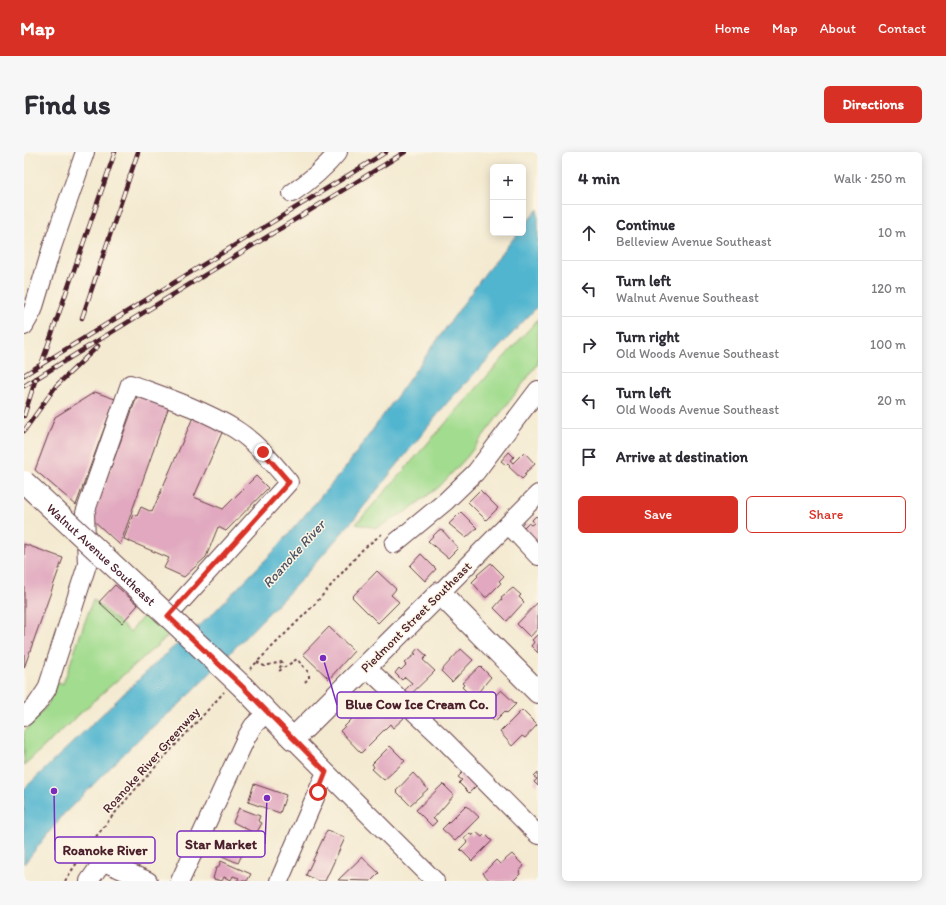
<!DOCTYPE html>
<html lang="en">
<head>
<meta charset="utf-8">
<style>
  body { margin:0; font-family:Itim,sans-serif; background:#f7f7f7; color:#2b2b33 }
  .controls { position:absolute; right:12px; top:12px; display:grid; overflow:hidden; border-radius:6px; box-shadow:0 2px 10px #0003 }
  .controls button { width:36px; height:36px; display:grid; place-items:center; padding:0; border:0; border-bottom:1px solid #e1e1e2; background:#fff; color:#2b2b33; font:20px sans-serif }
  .stop { position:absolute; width:12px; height:12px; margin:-9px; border:3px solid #d93025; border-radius:50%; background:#fff }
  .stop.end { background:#d93025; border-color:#fff; box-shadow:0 1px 4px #0008 }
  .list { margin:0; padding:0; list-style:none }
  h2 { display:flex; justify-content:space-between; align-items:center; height:52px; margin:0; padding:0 16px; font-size:17px }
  h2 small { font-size:13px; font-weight:400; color:#7c7c81 }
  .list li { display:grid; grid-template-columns:26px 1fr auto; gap:12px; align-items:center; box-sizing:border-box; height:56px; padding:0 16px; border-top:1px solid #e1e1e2 }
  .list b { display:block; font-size:15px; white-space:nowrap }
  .list p { margin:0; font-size:13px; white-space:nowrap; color:#7c7c81 }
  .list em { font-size:13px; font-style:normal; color:#7c7c81 }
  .actions { display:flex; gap:8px; padding:12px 16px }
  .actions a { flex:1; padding:9px 0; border:1px solid #d93025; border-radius:6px; text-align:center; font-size:14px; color:#d93025 }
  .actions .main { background:#d93025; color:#fff }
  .icon { flex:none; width:22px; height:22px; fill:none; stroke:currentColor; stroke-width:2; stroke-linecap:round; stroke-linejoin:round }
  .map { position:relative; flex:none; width:514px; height:729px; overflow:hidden; border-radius:6px }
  header { display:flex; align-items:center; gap:24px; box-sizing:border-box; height:56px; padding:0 20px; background:#d93025; color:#fff }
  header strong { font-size:19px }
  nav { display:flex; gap:22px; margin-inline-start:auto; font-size:14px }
  .intro { display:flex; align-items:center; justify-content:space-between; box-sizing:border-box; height:96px; padding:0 24px }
  h1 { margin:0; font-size:28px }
  .button { padding:10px 18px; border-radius:6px; background:#d93025; color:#fff; font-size:14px; font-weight:700 }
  main { display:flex; gap:24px; padding:0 24px }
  aside { flex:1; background:#fff; border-radius:6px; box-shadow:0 2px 10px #0003 }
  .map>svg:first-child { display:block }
</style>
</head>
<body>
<header>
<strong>Map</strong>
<nav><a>Home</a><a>Map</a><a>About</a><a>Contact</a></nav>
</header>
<div class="intro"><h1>Find us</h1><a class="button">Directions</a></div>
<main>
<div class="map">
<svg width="514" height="729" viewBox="0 0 514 729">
  <rect width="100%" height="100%" fill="#fcf5e5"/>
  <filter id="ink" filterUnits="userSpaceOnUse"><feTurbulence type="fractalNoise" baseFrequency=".025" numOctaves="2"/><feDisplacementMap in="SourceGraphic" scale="8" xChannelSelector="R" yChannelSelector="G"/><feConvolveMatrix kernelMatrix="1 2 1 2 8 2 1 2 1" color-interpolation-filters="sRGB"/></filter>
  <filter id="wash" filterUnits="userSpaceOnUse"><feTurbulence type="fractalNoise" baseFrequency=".012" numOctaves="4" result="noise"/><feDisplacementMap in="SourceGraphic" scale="16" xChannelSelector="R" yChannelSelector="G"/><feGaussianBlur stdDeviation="0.9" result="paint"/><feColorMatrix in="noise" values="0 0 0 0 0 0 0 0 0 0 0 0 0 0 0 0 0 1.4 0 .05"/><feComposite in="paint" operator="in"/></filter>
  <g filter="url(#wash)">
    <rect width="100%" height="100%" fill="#f4ead1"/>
    <path fill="#a2dc8f" stroke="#767e5d" d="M514,167V212L443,305L415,335L383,359L353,376L332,372Z
      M69,447L106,480L121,462L144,484L83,537L0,613V580L24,552L32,531L39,532Z"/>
    <path fill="#51b5cf" stroke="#4e6a7d" d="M514,57V154L423,251L329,368L276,429L157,551L118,584L39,663L0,712V637L137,506L186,464L249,400L322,315L462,120L494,81H499V75Z"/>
    <g id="blocks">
      <path fill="#e1a8bf" d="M71,240L91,247L52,353L11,318L31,265Z
        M114,242L145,254L96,393L68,367Z
        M170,263L200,276L170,345L199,357L232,324L244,336L202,379L194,375L182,405L160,425L140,416L145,406L100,387L109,362L113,364L117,355L128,360Z
        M485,300L490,305L486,308L489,311L500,300L511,312L500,322L502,323L498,327L485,315L486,314L484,311L482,313L477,309Z
        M456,338L474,356L462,368L444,350Z
        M437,360L453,376L442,386L425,372Z
        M512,364L514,366V391L499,376L504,371L507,373L510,371L508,368Z
        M415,378L419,379L434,396L424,406L404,389Z
        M0,392L39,406L0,516Z
        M397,402L412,417L401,429L386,414Z
        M467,411L480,424L475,429L477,431L463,445H461L448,430L454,424L453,423Z
        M353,419L372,437L367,443L375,450L354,471L328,445Z
        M91,433L114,453L98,471L75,450Z
        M489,436L497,443L495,445L500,450L483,469L470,456L478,447L477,445Z
        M514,450V476L506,485L493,472Z
        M305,475L330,499L305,527L279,502Z
        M514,482V501L507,494L510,490L508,488Z
        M394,496L403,504L399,508L411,519L384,545L379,540L388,531L381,525L378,528L371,521L375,516L377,518L382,513L380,511L392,502L390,501Z
        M437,497L449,508L428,530L417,519Z
        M456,514L467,525L451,544L449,541L447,544L438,535L440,533L438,531Z
        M477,538L492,552L483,561L481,559L471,569L459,557L462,555L460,554Z
        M354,541L380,566L369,576L366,572L337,601L316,579Z
        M498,558L513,573L501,586L498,584L488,594L476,580Z
        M366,594L381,609L360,628L348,617L350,615L348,612Z
        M441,618L455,631L445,641L435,631L438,628L434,625Z
        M389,621L404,637L386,653L372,639Z
        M514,621V634L510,630L513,627L510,625Z
        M230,632L262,643L256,661L224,650Z
        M419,632L430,643L409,667L413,669L408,674L392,658Z
        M442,653L455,665L431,689L418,677Z
        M215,656L236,664L234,669L238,671L232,682L209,670Z
        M303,678L321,686L301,729H295L282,723Z
        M452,680L458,685L461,682L468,689L448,709L436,697L443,690L440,686L446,681L448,684Z
        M209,681L225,688L214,711L198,704Z
        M488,702L500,714L495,720L496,722L490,728L491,729H466L459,721L472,708L476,712Z
        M338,705L355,721L347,729L314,728Z
        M197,709L227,722L223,729H213L215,726L209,724L207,728L200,725L198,729L189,727L192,716H194Z"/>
    </g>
  </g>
  <g filter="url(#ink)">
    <use href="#blocks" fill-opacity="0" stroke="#643d44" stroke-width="1"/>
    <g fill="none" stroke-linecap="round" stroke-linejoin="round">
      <g stroke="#643d44" stroke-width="20">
        <path id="minor" d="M268,41C286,29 300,17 314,0
          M0,174L9,158L28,95L61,0
          M484,372L514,404
          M370,392L422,349L452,320L514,238
          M416,441L514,342
          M342,515L418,586L514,683
          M0,565L13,552L23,537L63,413L61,361L106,232C141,245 178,257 211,277C232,290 249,311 265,330L144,464
          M269,587L411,729
          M65,729L77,712L82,711L124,729
          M156,729L222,586L229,574L243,560
          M255,729L302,620"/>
      </g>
      <g stroke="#643d44" stroke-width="24">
        <path id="major" d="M220,536L269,587L416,441L514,540"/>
      </g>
      <path stroke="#643d44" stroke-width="2" stroke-dasharray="3 3" stroke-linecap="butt" d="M233,510L240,514L258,510L255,519L273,507L285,521V526L281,530
        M226,517L289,454L339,397L359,381
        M41,729C85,659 145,602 200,540"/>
      <use href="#minor" stroke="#fff" stroke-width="18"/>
      <use href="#major" stroke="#fff" stroke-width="22"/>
      <g stroke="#4a1f2b" stroke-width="4.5">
        <path id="rail" d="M58,166L114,0
          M17,213L91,0
          M0,223L362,0
          M0,234L381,0
          M0,264L12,226
          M0,279L32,234L74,194"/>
      </g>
      <use href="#rail" stroke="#fcf5e5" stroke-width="3" stroke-dasharray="9" stroke-linecap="butt"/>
      <g stroke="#643d44" stroke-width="24" stroke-linecap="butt">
        <g id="major-bridge">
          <path id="s1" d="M0,330L144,464L220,536"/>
        </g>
      </g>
      <use href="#major-bridge" stroke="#fff" stroke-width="22"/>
    </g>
  </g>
  <g fill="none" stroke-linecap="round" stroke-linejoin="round" filter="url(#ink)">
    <path stroke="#d93025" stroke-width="5" d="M239,300L265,330L144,464L220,536L302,620L294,640"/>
  </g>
  <g text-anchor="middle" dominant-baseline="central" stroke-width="3" stroke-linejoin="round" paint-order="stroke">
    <g font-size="13" fill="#4a1f2b" stroke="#fcf5e5">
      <text stroke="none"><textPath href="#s1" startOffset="106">Walnut Avenue Southeast</textPath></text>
      <text transform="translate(392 465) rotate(-45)">Piedmont Street Southeast</text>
      <text transform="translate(127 608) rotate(-48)">Roanoke River Greenway</text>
    </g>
    <g font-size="14" font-style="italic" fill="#4c5464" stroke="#fcf5e5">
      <text transform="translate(270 402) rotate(-48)">Roanoke River</text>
    </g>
  </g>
  <path fill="none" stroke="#7b2cbf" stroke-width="1.5" d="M299 506L313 553M243 646L241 692M30 639L31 698"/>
  <g fill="#7b2cbf" stroke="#fcf5e5" stroke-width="1.5">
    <circle cx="299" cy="506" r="4"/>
    <circle cx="243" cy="646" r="4"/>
    <circle cx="30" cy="639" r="4"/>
  </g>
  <g fill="#fcf5e5" stroke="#7b2cbf" stroke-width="1.5">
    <rect x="313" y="540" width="159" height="26" rx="4"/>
    <rect x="153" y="679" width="88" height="26" rx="4"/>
    <rect x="31" y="685" width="100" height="26" rx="4"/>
  </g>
  <g font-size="14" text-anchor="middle" font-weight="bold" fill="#4a1f2b">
    <text x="393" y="557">Blue Cow Ice Cream Co.</text>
    <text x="197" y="697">Star Market</text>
    <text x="81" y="703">Roanoke River</text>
  </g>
</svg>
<div class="controls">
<button>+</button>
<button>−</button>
</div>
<div class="stop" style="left:294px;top:640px"></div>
<div class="stop end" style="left:239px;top:300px"></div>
</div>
<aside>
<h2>4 min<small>Walk · 250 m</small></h2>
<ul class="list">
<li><svg class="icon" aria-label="ahead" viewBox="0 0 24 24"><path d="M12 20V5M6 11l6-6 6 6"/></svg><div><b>Continue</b><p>Belleview Avenue Southeast</p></div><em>10 m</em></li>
<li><svg class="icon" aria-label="left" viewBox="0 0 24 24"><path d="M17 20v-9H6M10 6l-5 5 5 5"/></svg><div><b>Turn left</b><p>Walnut Avenue Southeast</p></div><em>120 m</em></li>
<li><svg class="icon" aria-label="right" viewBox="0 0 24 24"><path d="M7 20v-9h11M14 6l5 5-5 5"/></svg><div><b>Turn right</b><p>Old Woods Avenue Southeast</p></div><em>100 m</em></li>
<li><svg class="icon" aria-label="left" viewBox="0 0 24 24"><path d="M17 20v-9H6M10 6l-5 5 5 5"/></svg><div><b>Turn left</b><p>Old Woods Avenue Southeast</p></div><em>20 m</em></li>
<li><svg class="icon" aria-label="arrive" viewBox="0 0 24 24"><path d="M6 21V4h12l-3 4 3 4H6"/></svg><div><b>Arrive at destination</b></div></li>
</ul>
<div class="actions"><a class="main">Save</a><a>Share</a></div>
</aside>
</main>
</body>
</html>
